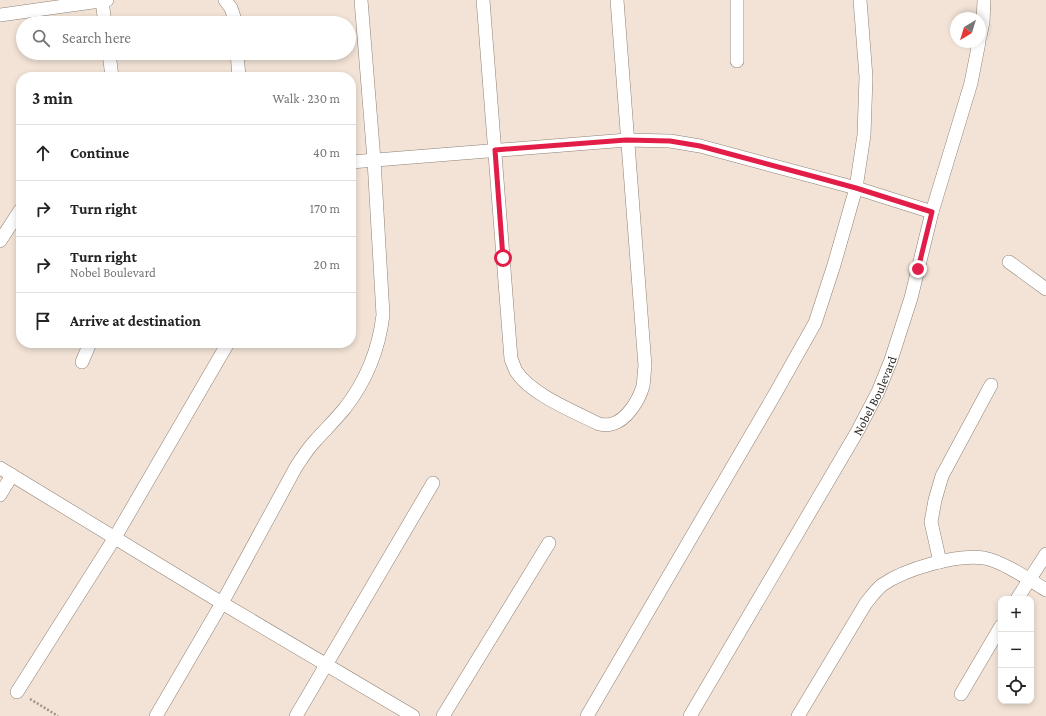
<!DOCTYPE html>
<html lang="en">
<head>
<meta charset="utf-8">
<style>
  body { margin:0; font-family:"Crimson Pro",serif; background:#f6f6f6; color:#222 }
  .controls { position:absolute; right:12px; bottom:12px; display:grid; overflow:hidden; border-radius:8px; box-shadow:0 2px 6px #0003 }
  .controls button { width:36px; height:36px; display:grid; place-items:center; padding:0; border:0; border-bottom:1px solid #e0e0e0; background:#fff; color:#222; font:20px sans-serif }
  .compass { position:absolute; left:950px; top:12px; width:36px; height:36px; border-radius:50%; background:#fff; box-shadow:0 2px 6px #0003; rotate:218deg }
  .stop { position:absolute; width:12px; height:12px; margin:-9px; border:3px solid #e11d48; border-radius:50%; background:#fff }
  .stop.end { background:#e11d48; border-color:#fff; box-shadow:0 1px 4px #0008 }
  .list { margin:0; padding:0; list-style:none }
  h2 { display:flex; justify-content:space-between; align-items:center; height:52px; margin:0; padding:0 16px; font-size:17px }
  h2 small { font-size:13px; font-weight:400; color:#767676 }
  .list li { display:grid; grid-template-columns:26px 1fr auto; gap:12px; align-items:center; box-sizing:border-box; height:56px; padding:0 16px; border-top:1px solid #e0e0e0 }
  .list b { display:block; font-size:15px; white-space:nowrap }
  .list p { margin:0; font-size:13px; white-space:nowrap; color:#767676 }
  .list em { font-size:13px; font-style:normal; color:#767676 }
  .icon { flex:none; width:22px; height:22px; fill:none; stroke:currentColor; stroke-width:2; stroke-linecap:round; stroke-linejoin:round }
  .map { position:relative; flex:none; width:1046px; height:716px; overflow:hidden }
  .search { position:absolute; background:#fff; box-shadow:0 2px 6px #0003; left:16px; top:16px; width:340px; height:44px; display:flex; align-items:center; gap:10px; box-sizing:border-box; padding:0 14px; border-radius:22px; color:#767676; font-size:15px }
  .panel { position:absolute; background:#fff; box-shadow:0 2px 6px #0003; left:16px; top:72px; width:340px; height:276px; border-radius:16px }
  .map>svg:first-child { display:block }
</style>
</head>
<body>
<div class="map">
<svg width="1046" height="716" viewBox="0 0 1046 716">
  <rect width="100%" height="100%" fill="#f2e3d6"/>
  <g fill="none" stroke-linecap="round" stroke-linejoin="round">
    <g stroke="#8e8074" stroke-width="14">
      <g id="street">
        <path d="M225,0L231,8L236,23"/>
        <path d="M483,0L511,359C513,363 514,367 516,371C530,394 575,412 599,424C604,425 608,425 612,424C627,420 639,400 643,386C644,379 644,373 645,366L617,0"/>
        <path d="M737,0V61"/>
        <path d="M102,1L105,23"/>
        <path d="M0,15L107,0"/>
        <path d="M980,37L983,22L984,0"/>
        <path d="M109,53L112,77"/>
        <path d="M237,53L239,77"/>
        <path d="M351,162L627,140L670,141L700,146L856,188L932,212"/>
        <path d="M0,241L21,209"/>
        <path d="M1009,262L1046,289"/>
        <path d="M82,362L90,343"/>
        <path d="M0,468L222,603L413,716"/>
        <path d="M0,495L12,475"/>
        <path d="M940,562L931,522L935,500L942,476L991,385"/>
        <path d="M1017,599L1046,554"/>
        <path d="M17,692L114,539L228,343"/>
        <path d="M961,694L1001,626"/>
        <path d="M156,716L222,603L296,467C302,458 308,448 316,440C326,429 336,419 345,408C366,381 379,348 383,315L374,160L361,0"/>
        <path d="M296,716L433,483"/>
        <path d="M443,716L549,543"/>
        <path d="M587,716L775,394L815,323L834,265L856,188L864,135L866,77L860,0"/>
        <path id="s1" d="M690,716L857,432L878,392L891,360L911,298L932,212L971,83L979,42"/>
        <path d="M798,716L866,603C871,597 876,590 882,585C905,569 956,554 984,558C1004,562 1028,579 1046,590"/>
      </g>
    </g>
    <path stroke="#9f938a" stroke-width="2.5" stroke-dasharray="2 2" stroke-linecap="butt" d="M30,699L58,716"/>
    <use href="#street" stroke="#fff" stroke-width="13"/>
  </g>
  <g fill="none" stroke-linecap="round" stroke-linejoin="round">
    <path stroke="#e11d48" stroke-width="5" d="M503,258L495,150L626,140L670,141L700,146L812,176L856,188L932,212L918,269"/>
  </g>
  <g text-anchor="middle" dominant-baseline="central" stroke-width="3" stroke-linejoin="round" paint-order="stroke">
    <g font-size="13" fill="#2b2520" stroke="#fff">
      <text stroke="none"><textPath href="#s1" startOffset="370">Nobel Boulevard</textPath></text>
    </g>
  </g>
</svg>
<div class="controls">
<button>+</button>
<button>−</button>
<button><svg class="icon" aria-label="locate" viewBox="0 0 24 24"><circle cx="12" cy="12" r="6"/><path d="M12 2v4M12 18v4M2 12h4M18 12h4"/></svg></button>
</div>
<svg class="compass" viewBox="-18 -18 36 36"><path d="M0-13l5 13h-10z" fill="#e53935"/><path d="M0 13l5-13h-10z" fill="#767676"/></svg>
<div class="stop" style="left:503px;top:258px"></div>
<div class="stop end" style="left:918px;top:269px"></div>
<div class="search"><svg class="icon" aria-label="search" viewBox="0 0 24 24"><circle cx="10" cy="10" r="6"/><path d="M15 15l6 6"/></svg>Search here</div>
<section class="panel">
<h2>3 min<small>Walk · 230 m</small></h2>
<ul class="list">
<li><svg class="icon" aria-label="ahead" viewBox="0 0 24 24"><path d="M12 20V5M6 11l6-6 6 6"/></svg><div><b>Continue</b></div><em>40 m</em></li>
<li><svg class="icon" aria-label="right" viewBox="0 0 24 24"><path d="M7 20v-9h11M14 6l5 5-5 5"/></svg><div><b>Turn right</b></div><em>170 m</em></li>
<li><svg class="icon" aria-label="right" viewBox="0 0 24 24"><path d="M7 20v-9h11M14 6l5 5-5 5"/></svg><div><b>Turn right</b><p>Nobel Boulevard</p></div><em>20 m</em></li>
<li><svg class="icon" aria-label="arrive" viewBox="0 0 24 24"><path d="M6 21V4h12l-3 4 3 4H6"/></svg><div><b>Arrive at destination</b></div></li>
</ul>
</section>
</div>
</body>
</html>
